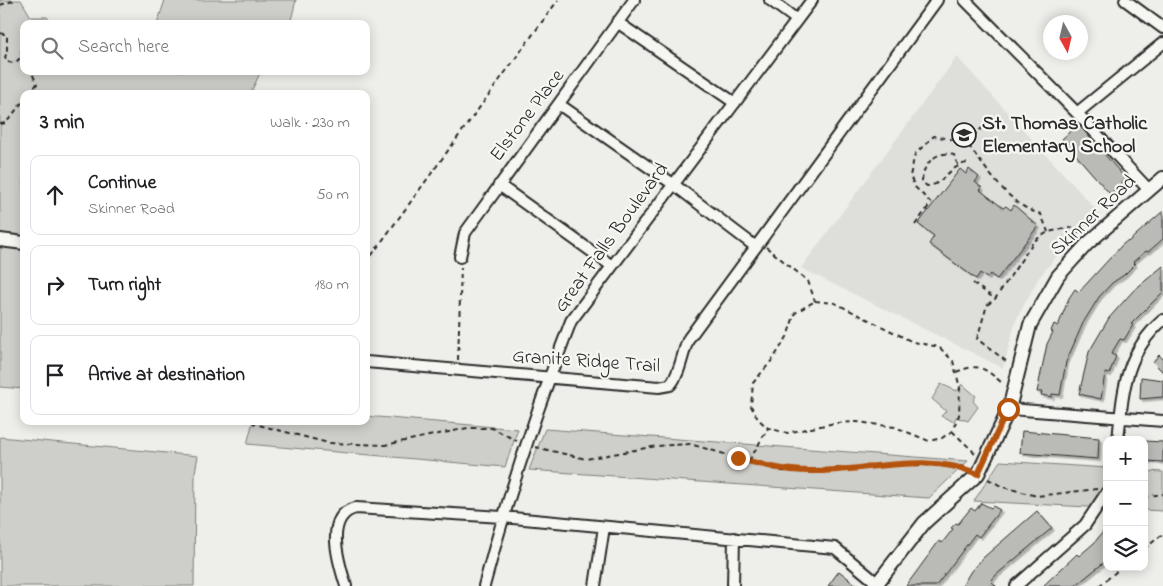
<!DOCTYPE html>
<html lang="en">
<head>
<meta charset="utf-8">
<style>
  body { margin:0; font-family:"Indie Flower",sans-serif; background:#f6f6f6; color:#202124 }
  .controls { position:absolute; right:15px; bottom:15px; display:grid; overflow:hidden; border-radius:10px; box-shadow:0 2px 12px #0003 }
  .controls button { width:45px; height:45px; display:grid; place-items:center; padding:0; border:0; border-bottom:1px solid #e0e0e0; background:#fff; color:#202124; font:25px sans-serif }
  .compass { position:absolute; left:1043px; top:15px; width:45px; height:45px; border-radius:50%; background:#fff; box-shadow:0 2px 12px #0003; rotate:172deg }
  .stop { position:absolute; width:15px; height:15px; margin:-11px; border:4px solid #b45309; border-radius:50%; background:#fff }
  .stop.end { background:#b45309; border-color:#fff; box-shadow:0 1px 5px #0008 }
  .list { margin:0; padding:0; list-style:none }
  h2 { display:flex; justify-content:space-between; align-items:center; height:65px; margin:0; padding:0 20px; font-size:21px }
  h2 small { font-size:16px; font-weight:400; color:#757577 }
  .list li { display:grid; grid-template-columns:32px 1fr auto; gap:15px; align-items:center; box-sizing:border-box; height:80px; margin:0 10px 10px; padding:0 10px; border:1px solid #e0e0e0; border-radius:10px }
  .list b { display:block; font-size:19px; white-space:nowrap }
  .list p { margin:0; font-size:16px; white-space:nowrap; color:#757577 }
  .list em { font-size:16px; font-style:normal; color:#757577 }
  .icon { flex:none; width:28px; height:28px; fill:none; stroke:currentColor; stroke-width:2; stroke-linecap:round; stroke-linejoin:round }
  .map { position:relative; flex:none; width:1163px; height:586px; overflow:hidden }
  .search { position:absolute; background:#fff; box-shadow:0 2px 12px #0003; left:20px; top:20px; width:350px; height:55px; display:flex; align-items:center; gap:12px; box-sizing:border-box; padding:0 18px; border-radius:10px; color:#757577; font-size:19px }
  .panel { position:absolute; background:#fff; box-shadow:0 2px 12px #0003; left:20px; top:90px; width:350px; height:335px; border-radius:10px }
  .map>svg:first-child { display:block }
</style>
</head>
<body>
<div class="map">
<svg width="1163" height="586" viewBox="0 0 1163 586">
  <defs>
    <filter id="shadow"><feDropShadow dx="2.5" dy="2.5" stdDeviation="0" flood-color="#0004"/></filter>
  </defs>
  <rect width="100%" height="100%" fill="#eeeeea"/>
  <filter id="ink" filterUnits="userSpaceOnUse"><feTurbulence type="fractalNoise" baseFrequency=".02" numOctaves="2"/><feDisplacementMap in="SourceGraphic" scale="10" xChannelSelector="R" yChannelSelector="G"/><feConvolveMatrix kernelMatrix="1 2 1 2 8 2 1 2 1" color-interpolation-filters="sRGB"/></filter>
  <g filter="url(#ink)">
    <path fill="#dededb" d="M957,57L1100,214L1067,243L1038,279L1016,320L1003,368L801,268Z"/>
    <path fill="#cececa" stroke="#7c7c7a" d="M0,0H21L31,17H47L53,24H24V71H261L250,94H24V389L0,387Z
      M165,0H296L290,24H157Z
      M941,384L957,391L962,384L976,396L973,401L978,407L968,421L956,417L954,422L941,416L946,411L932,399Z
      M366,416L518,429L505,467L247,444L253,421H366Z
      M545,429L968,461L929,498L529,470Z
      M0,437L198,456L195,472L194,586H0Z
      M1000,461L1107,468V508L974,501Z
      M1144,471L1163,472V511L1144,510Z"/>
    <path fill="#babab7" stroke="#2b2b2b" filter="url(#shadow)" d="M1078,124L1126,179L1110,194L1062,139Z
      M960,169L966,174L969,169L979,177L975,182L982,188L980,190L1003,208L1006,206L1011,210L1014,205L1038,226L997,279L990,274L987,278L980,273L976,279L929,244L934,236L918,224Z
      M1163,211V239L1148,252L1146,251L1133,262L1135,264L1124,275L1112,283L1099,297L1083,323L1066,362L1060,395L1052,394V397L1041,395L1042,392H1037L1047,344L1053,332L1051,331L1054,324L1058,326L1069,298L1075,289L1079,292L1122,245L1127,241L1128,242Z
      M1163,266V292L1131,324L1133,325L1124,340L1120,339L1111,354L1116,356L1109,374L1105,373L1101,399L1079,394L1089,352L1109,318L1133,291Z
      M1159,355L1163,359V372L1153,362Z
      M1141,377L1163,380V397L1140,399Z
      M1022,431L1099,438L1098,459L1020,453Z
      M1144,441L1163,442V462L1144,461Z
      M981,503L991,508L993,506L1000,510L979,537L975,534L936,586H906L939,541L942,543L953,529L951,528L956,523L958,524L971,508L975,511Z
      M1037,511L1052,528L996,575L991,581L996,586H962L971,571L984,557Z
      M1107,527V560L1075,586H1043L1077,554L1079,556L1094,543Z
      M839,571L858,586H828Z"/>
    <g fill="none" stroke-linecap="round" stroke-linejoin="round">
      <g stroke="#2b2b2b" stroke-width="14">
        <path id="minor" d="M770,0L797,20
          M965,0L1077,113L1149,190
          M1125,0L1163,28
          M617,22L735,103
          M560,105L673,184L756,247
          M1077,113L1163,43
          M499,185L612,266
          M460,257L465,233L634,0
          M366,362L659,387L670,385C681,373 682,352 689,338L937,0
          M1009,409L1163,421
          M1118,440C1123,392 1124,354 1163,320
          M346,586C339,564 323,515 356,508L502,517L835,548L877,583
          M484,586C508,496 537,408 571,321L812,0
          M595,586L604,527
          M733,586L734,538
          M1016,586L1085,525L1107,492"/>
      </g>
      <g stroke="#2b2b2b" stroke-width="16">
        <path id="tertiary" d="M0,240L24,243
          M875,586L924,523L978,474L1009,409L1030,325L1058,276L1087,244L1163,178"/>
      </g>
      <path stroke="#2b2b2b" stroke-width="2" stroke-dasharray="5 4" stroke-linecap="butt" d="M0,5L16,0
        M0,33L7,35V53L5,57L7,62L15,63L22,56L21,51L24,52
        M29,94L37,84L31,71
        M990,121L966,142C985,167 1010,207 1041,214L1048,232
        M0,124L6,123L24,100
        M958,165L954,155C936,149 922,165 922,182L927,186C944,185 947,167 967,163
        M915,225L931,203L915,187L910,176L915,154L934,136L966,142
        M766,247L808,281L815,301
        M366,263L558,0
        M973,283L995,299
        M815,301L835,303L913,342L939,347L953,361L960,388L959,415L952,431L942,438L929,441L895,427L857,422L835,423L787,433L768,428L758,419L751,406L753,383L773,359L787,337L795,313Z
        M458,360L461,267
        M1006,361L977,339L987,305L995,299L1034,241L1048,232L1074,227L1079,234
        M956,372C979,363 983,367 1001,382
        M252,421L255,424L328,443L385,445L468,428H492L517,441
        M952,431L975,453
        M535,447L586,459L657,446L690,444L783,471H811L909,464L960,466L968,469
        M749,461L768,428
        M988,479L1003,487L1037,496L1097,489
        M1144,497L1163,494
        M1144,549L1163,534
        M1099,586L1122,567"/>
      <use href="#minor" stroke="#f6f6f2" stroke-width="10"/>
      <use href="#tertiary" stroke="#f6f6f2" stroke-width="12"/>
    </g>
  </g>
  <g fill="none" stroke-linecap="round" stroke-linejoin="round" filter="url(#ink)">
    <path stroke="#b45309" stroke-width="6" d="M738,458C762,465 784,471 810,471C864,472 926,451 978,474L1008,409"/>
  </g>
  <defs>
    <g id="school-ring" transform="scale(1.25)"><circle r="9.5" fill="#f6f6f2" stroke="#2b2b2b" stroke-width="1.5"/><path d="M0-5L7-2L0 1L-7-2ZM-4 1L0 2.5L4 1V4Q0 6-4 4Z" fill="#2b2b2b"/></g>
  </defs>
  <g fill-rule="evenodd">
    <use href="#school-ring" x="964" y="135"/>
  </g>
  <g text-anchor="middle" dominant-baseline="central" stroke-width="4.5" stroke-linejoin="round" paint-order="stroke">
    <g font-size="20" fill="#2b2b2b" stroke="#f6f6f2">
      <text transform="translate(528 116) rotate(-53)">Elstone Place</text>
      <text transform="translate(1094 216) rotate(-43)">Skinner Road</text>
      <text transform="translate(612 238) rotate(-54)">Great Falls Boulevard</text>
      <text transform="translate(586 362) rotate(4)">Granite Ridge Trail</text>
    </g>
    <g font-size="20" font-weight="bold" fill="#2b2b2b" stroke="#f6f6f2" text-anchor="start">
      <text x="982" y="124">St. Thomas Catholic<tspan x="982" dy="23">Elementary School</tspan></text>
    </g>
  </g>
</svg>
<div class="controls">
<button>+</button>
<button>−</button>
<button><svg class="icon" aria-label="layers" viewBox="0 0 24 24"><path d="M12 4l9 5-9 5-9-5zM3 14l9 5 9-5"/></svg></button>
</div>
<svg class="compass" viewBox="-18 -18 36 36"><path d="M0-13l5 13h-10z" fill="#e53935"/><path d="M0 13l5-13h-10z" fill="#757577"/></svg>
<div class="stop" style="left:1008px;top:409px"></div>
<div class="stop end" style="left:738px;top:458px"></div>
<div class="search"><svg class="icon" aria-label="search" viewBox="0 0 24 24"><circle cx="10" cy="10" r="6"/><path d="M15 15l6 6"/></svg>Search here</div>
<section class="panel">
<h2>3 min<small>Walk · 230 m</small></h2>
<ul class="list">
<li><svg class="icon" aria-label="ahead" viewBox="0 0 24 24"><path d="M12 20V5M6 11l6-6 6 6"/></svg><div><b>Continue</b><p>Skinner Road</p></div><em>50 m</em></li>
<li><svg class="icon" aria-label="right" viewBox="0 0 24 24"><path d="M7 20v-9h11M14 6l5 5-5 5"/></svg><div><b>Turn right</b></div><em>180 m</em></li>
<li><svg class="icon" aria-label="arrive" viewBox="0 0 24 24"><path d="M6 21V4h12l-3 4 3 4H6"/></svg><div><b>Arrive at destination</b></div></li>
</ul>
</section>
</div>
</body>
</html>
